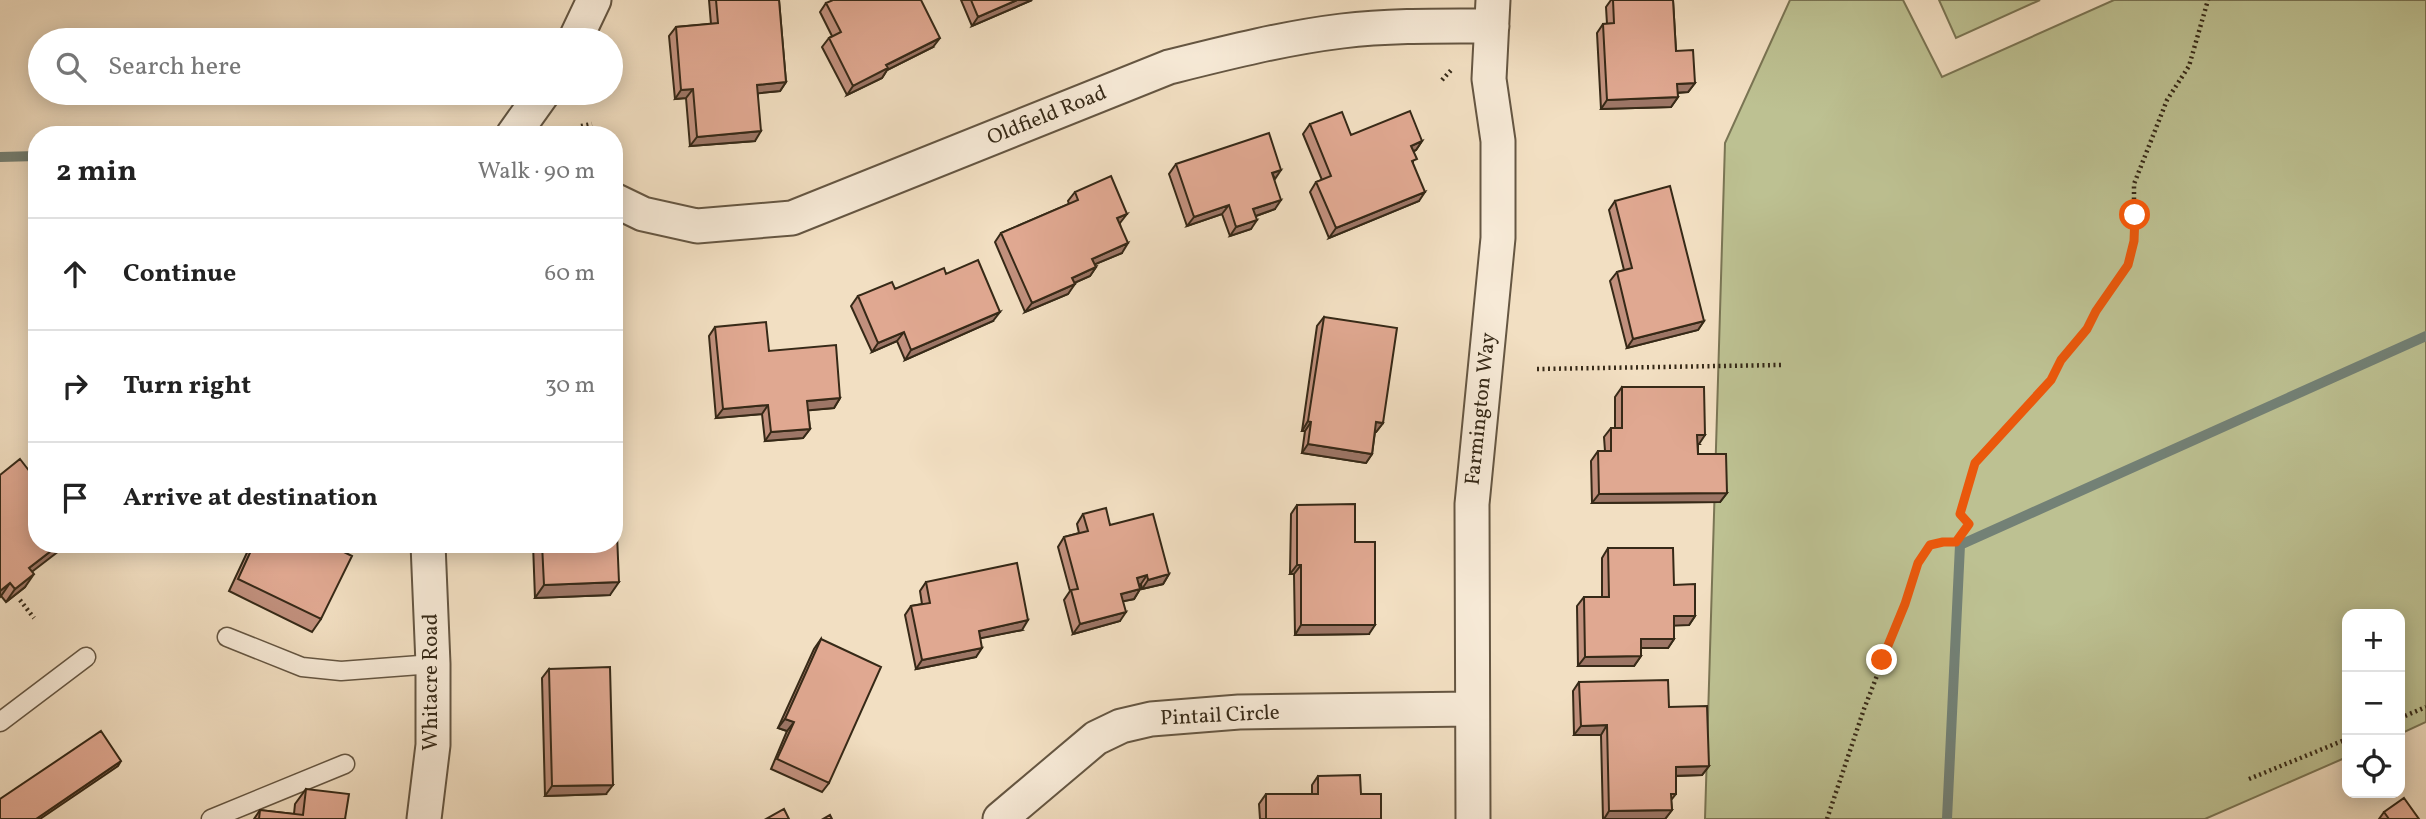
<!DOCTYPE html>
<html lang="en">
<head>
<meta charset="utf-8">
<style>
  body { margin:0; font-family:Vollkorn,serif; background:#f2f2f2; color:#222 }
  .controls { position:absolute; right:21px; bottom:21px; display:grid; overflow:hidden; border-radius:14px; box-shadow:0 4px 18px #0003 }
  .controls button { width:63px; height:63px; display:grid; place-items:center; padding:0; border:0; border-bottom:2px solid #e0e0e0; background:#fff; color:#222; font:35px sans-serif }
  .stop { position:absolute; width:21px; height:21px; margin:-16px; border:5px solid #ea580c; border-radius:50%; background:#fff }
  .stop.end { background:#ea580c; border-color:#fff; box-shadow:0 2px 7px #0008 }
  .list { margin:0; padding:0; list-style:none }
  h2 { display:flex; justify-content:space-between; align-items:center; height:91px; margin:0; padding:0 28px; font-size:30px }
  h2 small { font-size:23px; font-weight:400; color:#767676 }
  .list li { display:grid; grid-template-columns:46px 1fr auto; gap:21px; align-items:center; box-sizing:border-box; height:112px; padding:0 28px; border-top:2px solid #e0e0e0 }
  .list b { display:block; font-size:26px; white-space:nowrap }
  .list em { font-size:23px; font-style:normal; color:#767676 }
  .icon { flex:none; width:38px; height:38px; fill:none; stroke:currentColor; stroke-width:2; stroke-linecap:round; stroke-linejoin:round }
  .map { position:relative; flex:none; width:2426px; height:819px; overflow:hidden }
  .search { position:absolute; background:#fff; box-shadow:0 4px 18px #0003; left:28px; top:28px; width:595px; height:77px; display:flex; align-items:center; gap:18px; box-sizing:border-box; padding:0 24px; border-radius:38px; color:#767676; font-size:26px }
  .panel { position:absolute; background:#fff; box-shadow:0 4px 18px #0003; left:28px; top:126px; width:595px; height:427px; border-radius:28px }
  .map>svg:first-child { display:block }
</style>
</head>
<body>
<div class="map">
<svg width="2426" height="819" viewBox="0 0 2426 819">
  <rect width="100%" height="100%" fill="#f2dfc2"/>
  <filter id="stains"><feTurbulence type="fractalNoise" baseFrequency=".00286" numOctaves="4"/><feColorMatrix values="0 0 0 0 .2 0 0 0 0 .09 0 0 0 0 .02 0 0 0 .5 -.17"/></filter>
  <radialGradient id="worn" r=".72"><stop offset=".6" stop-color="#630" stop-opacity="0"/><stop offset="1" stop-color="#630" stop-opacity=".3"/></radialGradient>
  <path fill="#bdc192" stroke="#7a7554" stroke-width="2" d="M1790,0H1903L1942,77L2114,0H2426V722L2400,734V614H2347V757L2205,819H1705L1725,143Z
    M1939,0H2040L1956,38Z"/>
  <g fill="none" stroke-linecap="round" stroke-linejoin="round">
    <path stroke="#738176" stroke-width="10" d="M397,135L414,134
      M0,157L37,156
      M1947,819L1960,545L2426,336"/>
    <g stroke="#655642" stroke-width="21">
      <path id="service" d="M227,637L302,667L341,671L433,664
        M0,722L86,657
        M211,819L345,764"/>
    </g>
    <g stroke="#655642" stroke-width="37">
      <path id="minor" d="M575,40L594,0
        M513,135L543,93
        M614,200L643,214L697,226L792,218L1169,67C1225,53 1284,38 1342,31C1391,25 1442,26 1492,26
        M424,819L433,745V664L428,544
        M1000,819L1096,738L1121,726L1151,719L1239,712L1472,709
        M1473,819L1472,504L1498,238V141L1489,79L1493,0"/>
    </g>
    <path stroke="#362917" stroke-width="4.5" stroke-dasharray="2 3.5" stroke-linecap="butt" d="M1442,80L1453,68
      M581,126L592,124
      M1537,369L1781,365
      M383,544L388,547
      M20,600L34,618
      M2400,718L2426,707
      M2249,779L2347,739
      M1827,819L1864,709L1905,604L1918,563L1931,545L1943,542H1956L1969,524L1960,514L1975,463L2051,380L2061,360L2087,329L2096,311L2128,265L2134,241V184L2167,100L2189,66L2208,0"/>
    <use href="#service" stroke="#f7ead7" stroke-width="18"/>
    <use href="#minor" stroke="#f7ead7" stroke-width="33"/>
  </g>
  <path fill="#c1907d" stroke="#362917" stroke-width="2" d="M709,0H779L786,82L780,91L758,93L755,141L690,146L686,98L675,99L669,36L676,27L711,24Z
    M961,0H1032L972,26Z
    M1611,0H1673L1676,51L1695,83L1688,92L1677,93L1678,97L1671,107L1601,109L1597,33L1603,24H1607L1606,7Z
    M826,3L933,47L887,70L882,78L847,95L822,47L829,38L832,36L820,12Z
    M1310,124L1351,135L1422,141L1416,150L1413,152V164L1419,201L1329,238L1310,192L1316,182L1322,180L1303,134Z
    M1176,164L1274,179L1275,209L1256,216L1251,229L1230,236L1222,214L1187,226L1169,174Z
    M1075,192L1120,223L1122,253L1095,264L1096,267L1090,276L1074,283L1068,294L1025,312L995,242L1001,233L1069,204L1068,201Z
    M1615,201L1704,321L1698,330L1627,348L1610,281L1617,272L1624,270L1609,210Z
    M946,274L993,321L905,360L897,341L872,352L851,306L858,296L895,289Z
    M1324,317L1383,423L1376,432H1375L1372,454L1366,463L1302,453L1305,431H1302L1317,326Z
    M715,327L769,351L840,398L834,408L808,410L810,429L803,438L765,441L762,414L716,418L709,336Z
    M1622,387L1699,444H1698V454L1727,493L1720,502L1592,503L1591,461L1598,451H1605L1604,437L1611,428H1615V397Z
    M0,475L32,572L25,587L6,602L1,596Z
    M1297,505L1355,542L1369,634L1295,635L1294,574H1290L1291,514Z
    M1083,514L1110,525L1169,574L1163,584L1142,589L1141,584L1139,585L1140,589L1134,599L1123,601L1120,621L1073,634L1064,600L1070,591L1058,547L1064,537L1079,533L1077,524Z
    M251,544H328L321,619L312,632L229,591Z
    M533,544H614L610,595L535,598Z
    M1608,548L1674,585L1695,616L1689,625H1674V639L1668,648H1641V656L1634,666H1578L1577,606L1584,597H1602V558Z
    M926,582L1022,630L980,638L976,657L916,669L905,615L911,606L922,604L920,591Z
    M821,639L829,783L822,792L771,769L787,731L778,728L814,649Z
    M549,669L606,794L545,796L542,678Z
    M1579,682L1669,707L1709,766L1702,775L1676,776V794L1671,800L1672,810L1665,819H1603L1601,735H1574L1573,691Z
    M1318,776L1361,794L1381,819H1260L1259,804L1266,794H1312V785Z
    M306,789L345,819H254L260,810L294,814L295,804Z
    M2384,812L2419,819H2379Z"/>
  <path fill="#9d7666" stroke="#362917" stroke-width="2" d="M1017,0H1032L972,26L978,17Z
    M940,38L933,47L887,70L882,78L847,95L853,86L886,65Z
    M786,82L780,91L751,94L757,85Z
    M1695,83L1688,92L1671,93L1677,84Z
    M693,89L686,98L675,99L681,90Z
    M1678,97L1671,107L1601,109L1607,100Z
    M761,131L755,141L690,146L697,137Z
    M1422,141L1416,150L1404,155L1411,146Z
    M1281,170L1275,179L1272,173Z
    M1425,192L1419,201L1329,238L1336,228Z
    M1281,200L1275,209L1247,219L1253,209Z
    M1229,205L1222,214L1187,226L1194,217Z
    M1127,214L1120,223L1111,227L1117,218Z
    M1257,220L1251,229L1230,236L1236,227Z
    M1128,243L1122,253L1086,268L1092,259Z
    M1096,267L1090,276L1065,287L1072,278Z
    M1075,284L1068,294L1025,312L1032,303Z
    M1000,312L993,321L905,360L911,350Z
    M1704,321L1698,330L1627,348L1633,339Z
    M904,332L897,341L872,352L878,343Z
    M840,398L834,408L801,411L807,401Z
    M768,405L762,414L716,418L723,409Z
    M1308,421L1311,422L1305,431H1302Z
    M1376,422L1383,423L1376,432H1370Z
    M810,429L803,438L765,441L771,432Z
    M1697,435H1705L1699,444H1691Z
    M1308,444L1372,454L1366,463L1302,453Z
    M1727,493L1720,502L1592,503L1599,494Z
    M60,544H68L20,581L29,568Z
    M1297,565H1301L1294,574H1290Z
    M34,574L25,587L6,602L15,589Z
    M1169,574L1163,584L1142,589L1148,580Z
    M1147,575L1141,584L1130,587L1137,578Z
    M619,582L610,595L535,598L544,585Z
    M10,583L1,596L0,597V591Z
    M1140,589L1134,599L1115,603L1121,594Z
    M1126,612L1120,621L1073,634L1080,624Z
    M1674,616H1695L1689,625L1667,626Z
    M1028,620L1022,630L972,640L979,631Z
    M1301,625H1375L1369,634L1295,635Z
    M1641,639H1674L1668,648H1634Z
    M982,648L976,657L916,669L922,660Z
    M1641,656L1634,666H1578L1585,657Z
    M785,719L794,722L787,731L778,728Z
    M1607,725L1601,735H1574L1581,726Z
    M121,761L118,766L40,819H36Z
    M1709,766L1702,775L1670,776L1676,767Z
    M613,785L606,794L545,796L552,786Z
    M1672,810L1665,819H1604L1609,811Z"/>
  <path fill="#e0a891" stroke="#362917" stroke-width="2" d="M716,0H779L786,82L757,85L761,131L697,137L693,89L681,90L676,27L718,23Z
    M833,0H921L940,38L886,65L888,68L853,86L829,38L841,32L826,3Z
    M971,0H1017L978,17Z
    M1613,0H1673L1676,51L1693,50L1695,83L1677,84L1678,97L1607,100L1603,24L1614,23Z
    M1410,111L1422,141L1411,146L1417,159L1412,161L1425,192L1336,228L1316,182L1331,176L1310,124L1342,112L1351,135Z
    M1269,133L1281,170L1272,173L1281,200L1253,209L1257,220L1236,227L1229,205L1194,217L1176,164Z
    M1111,176L1127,214L1117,218L1128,243L1092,259L1096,267L1072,278L1075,284L1032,303L1001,233L1078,200L1075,192Z
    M1670,186L1704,321L1633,339L1617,272L1632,268L1615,201Z
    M978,260L1000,312L911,350L904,332L878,343L858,296L892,282L895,289L944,268L946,274Z
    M614,275L622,276L614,406Z
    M1324,317L1397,328L1383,423L1376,422L1372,454L1308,444L1311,422L1308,421Z
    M766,322L769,351L836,345L840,398L807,401L810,429L771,432L768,405L723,409L715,327Z
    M1622,387H1704L1705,435H1697L1698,454H1726L1727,493L1599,494L1598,451H1611V428H1622Z
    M20,459L37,481V544H60L29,568L34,574L15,589L10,583L0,591V475Z
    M614,463L619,582L544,585L542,544H614Z
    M1355,504V542H1375V625H1301V565H1297V505Z
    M1106,508L1110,525L1153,514L1169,574L1148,580L1147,575L1137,578L1140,589L1121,594L1126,612L1080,624L1071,590L1078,589L1064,537L1088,531L1083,514Z
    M254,544H328L352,556L321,619L238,579Z
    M1608,548H1673L1674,585L1695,584V616H1674V639H1641V656L1585,657L1584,597H1609Z
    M1017,563L1028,620L979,631L982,648L922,660L911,606L930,603L926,582Z
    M821,639L881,667L829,783L777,759L794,722L785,719Z
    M610,667L613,785L552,786L549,669Z
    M1668,680L1669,707L1707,706L1709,766L1676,767V794H1671L1672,810L1609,811L1607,725L1581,726L1579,682Z
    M101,731L121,761L36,819H0V799Z
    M1360,775L1361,794H1381V819H1266V794H1318V776Z
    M306,789L349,794L345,819H259L260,810L303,815Z
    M2404,798L2419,819H2389L2384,812Z
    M784,809L789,819H766Z
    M830,815L832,819H823Z"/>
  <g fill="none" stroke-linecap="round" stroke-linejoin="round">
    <path stroke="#ea580c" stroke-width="9" d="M1882,660L1905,604L1918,563L1930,545L1943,542H1956L1969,524L1960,514L1975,463L2051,380L2061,360L2087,329L2096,311L2128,265L2134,241L2135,215"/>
  </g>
  <g text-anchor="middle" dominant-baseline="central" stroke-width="5" stroke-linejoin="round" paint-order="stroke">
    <g font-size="21" fill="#362917" stroke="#f7ead7">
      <text transform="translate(1047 116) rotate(-22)">Oldfield Road</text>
      <text transform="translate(1481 409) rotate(-84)">Farmington Way</text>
      <text transform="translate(431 682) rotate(-90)">Whitacre Road</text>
      <text transform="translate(1220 716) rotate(-3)">Pintail Circle</text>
    </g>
  </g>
  <rect width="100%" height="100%" filter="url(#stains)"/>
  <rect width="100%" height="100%" fill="url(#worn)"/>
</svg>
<div class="controls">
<button>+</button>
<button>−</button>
<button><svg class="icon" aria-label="locate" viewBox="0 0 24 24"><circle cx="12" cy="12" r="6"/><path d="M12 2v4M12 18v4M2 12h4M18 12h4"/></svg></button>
</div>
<div class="stop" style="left:2135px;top:215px"></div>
<div class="stop end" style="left:1882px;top:660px"></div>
<div class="search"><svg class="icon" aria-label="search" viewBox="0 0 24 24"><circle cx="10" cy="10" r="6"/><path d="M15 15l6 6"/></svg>Search here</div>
<section class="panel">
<h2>2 min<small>Walk · 90 m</small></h2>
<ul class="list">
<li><svg class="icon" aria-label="ahead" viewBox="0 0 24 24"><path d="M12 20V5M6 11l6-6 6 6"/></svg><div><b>Continue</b></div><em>60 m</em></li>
<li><svg class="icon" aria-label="right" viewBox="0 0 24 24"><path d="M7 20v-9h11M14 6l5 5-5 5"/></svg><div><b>Turn right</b></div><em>30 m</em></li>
<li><svg class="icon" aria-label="arrive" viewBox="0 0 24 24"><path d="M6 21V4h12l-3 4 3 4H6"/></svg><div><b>Arrive at destination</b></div></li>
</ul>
</section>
</div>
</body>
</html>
